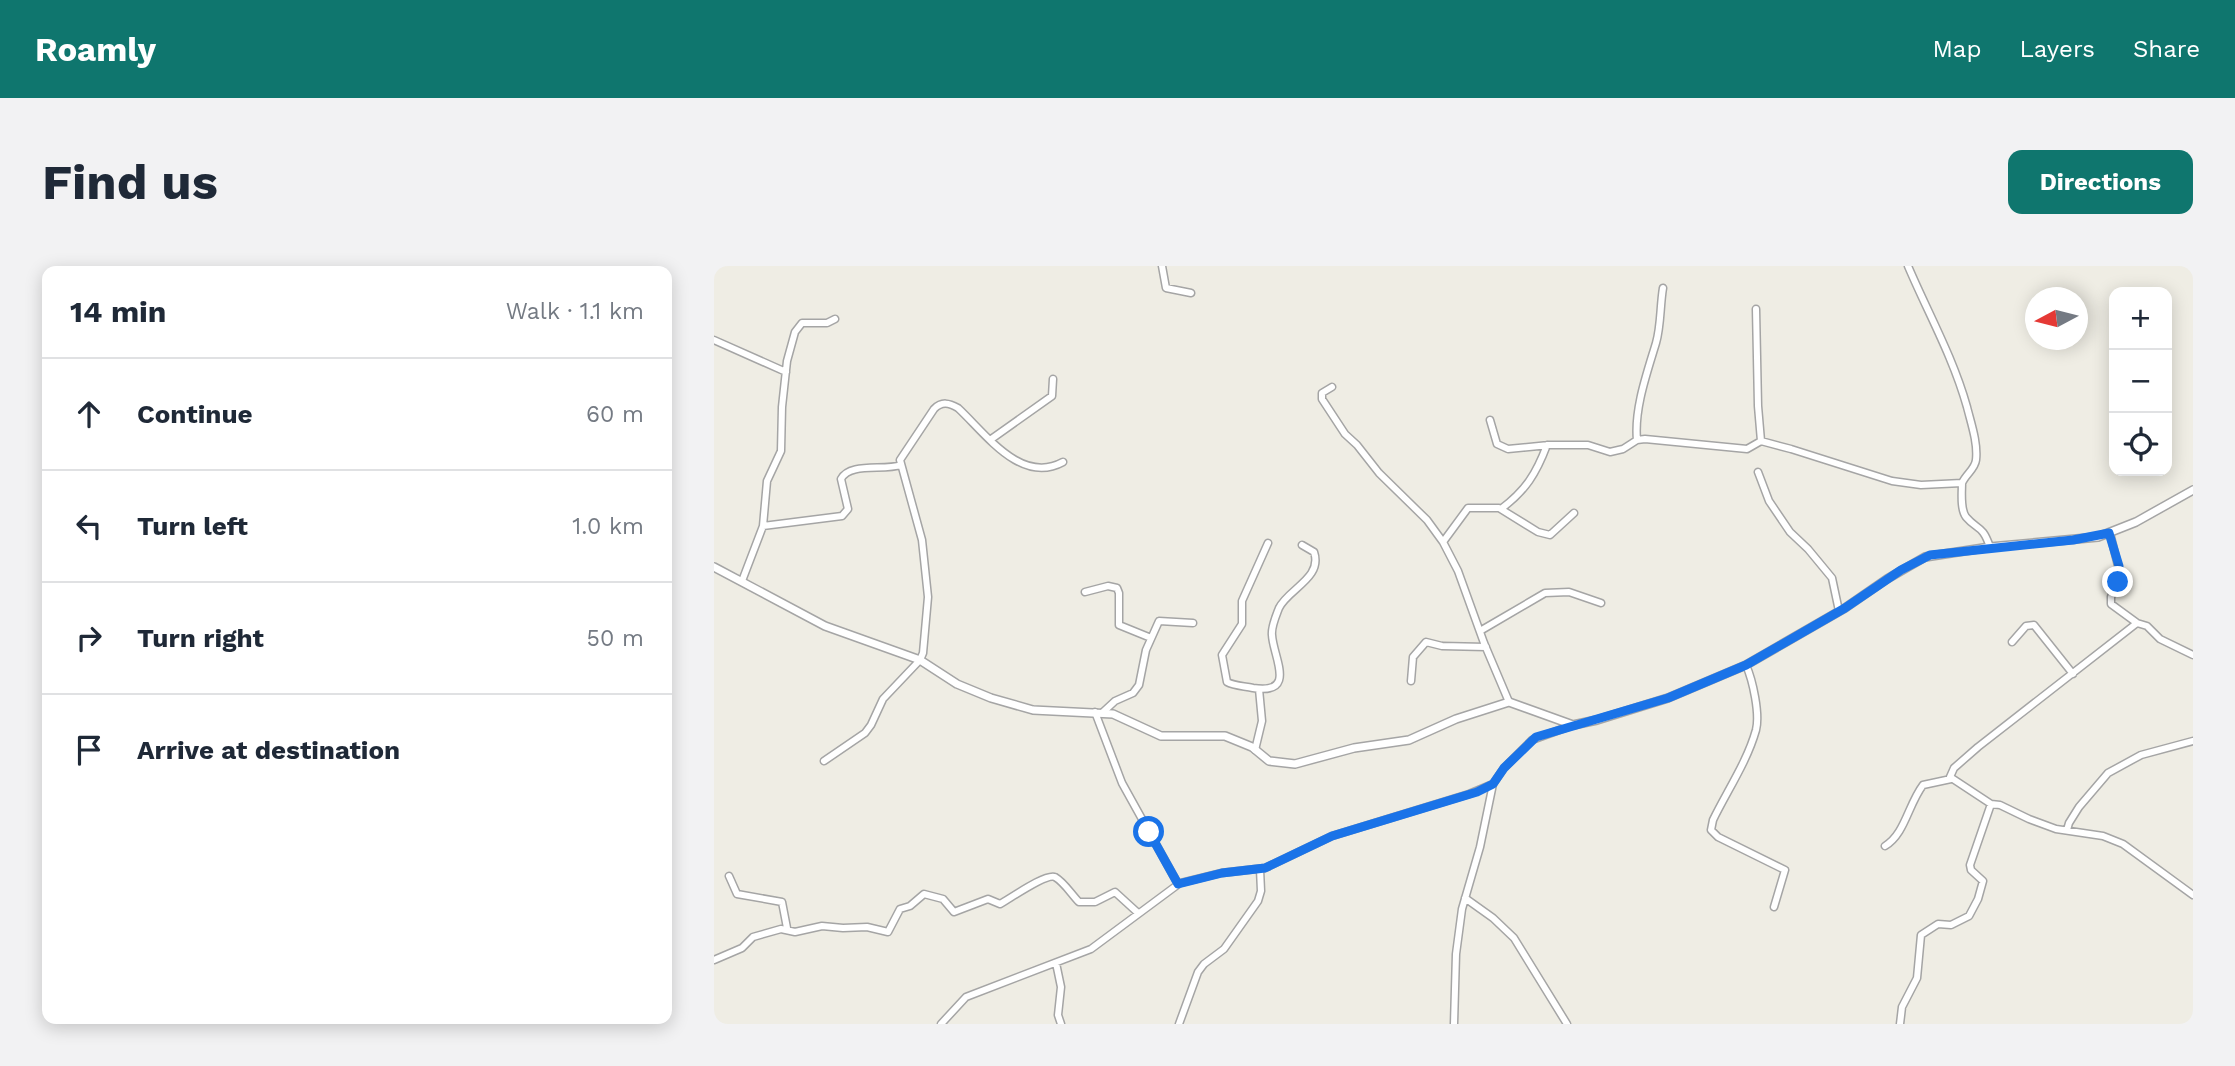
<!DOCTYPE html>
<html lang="en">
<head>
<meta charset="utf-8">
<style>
  body { margin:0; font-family:"Work Sans",sans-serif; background:#f2f2f3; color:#1f2937 }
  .controls { position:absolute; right:21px; top:21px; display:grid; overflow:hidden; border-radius:14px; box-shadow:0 4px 18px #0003 }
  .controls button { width:63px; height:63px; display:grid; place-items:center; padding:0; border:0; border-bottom:2px solid #e0e1e3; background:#fff; color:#1f2937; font:35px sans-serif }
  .compass { position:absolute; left:1311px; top:21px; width:63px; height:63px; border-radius:50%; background:#fff; box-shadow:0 4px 18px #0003; rotate:263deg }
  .stop { position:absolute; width:21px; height:21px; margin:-16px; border:5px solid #1a73e8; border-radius:50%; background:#fff }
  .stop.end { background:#1a73e8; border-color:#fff; box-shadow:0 2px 7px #0008 }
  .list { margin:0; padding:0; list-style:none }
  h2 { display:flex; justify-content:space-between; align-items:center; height:91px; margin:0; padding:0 28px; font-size:30px }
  h2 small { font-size:23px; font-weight:400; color:#747a83 }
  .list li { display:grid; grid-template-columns:46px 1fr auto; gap:21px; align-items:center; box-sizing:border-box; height:112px; padding:0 28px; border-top:2px solid #e0e1e3 }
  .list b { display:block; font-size:26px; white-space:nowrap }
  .list em { font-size:23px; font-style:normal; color:#747a83 }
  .icon { flex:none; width:38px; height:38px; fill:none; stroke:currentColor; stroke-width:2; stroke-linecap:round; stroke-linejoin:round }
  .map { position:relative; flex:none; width:1479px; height:758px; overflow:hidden; border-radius:14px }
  header { display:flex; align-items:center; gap:42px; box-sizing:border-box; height:98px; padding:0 35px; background:#0f766e; color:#fff }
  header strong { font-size:33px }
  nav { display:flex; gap:38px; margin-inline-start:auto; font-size:24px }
  .intro { display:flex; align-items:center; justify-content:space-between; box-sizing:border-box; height:168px; padding:0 42px }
  h1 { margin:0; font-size:49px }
  .button { padding:18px 32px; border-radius:14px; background:#0f766e; color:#fff; font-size:24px; font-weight:700 }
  main { display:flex; gap:42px; padding:0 42px }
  aside { flex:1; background:#fff; border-radius:14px; box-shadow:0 4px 18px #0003 }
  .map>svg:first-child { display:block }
</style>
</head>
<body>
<header>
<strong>Roamly</strong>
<nav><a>Map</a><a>Layers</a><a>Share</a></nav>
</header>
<div class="intro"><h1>Find us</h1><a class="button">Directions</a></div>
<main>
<aside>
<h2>14 min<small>Walk · 1.1 km</small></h2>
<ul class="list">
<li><svg class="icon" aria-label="ahead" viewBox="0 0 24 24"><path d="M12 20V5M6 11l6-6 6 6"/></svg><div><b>Continue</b></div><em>60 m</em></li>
<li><svg class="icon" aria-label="left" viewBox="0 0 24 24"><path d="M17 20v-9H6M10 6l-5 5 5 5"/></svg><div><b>Turn left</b></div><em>1.0 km</em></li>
<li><svg class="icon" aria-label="right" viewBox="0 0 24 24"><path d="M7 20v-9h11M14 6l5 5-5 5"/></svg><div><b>Turn right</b></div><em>50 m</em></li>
<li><svg class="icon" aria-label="arrive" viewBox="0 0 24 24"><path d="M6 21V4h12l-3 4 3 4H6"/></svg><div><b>Arrive at destination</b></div></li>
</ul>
</aside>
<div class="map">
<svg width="1479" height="758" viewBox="0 0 1479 758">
  <rect width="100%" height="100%" fill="#efede4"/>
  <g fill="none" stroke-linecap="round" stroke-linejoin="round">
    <g stroke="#a5a5a5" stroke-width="9">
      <path id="minor" d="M448,0L452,22L477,27
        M1194,0C1214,47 1239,91 1253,141C1257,157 1264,177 1262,194C1261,203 1252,208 1248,217C1248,226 1246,243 1252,251C1264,265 1268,258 1276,281
        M1042,43L1044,140L1047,175L1077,183L1178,215L1207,219L1248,217
        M0,74L72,106
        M618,121L608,127V133L631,168L643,179L665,207L713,254L729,276L744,305L770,377L795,436
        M776,154L783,178L794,183L835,179H874L896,186L909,183L923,174L931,173L1033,183L1047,175
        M276,174L338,130L339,113
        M923,174C920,143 933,107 942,77C947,60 946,40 949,22
        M1044,206L1055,235L1076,266L1094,283L1118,312L1125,345
        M787,243C812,224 822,208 833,179
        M49,260L128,250L134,243L127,213C136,196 169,205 187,199
        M1396,267L1406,308L1397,331V338L1423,357L1433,360L1446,373L1479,389
        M729,276L754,242H785L824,266L836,269L860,247
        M554,277L528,335V358L508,389L513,416C520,420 530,420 539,422C584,429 559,391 558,369C557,361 562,350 565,342C574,323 609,312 600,286L588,279
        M28,315L49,260L53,215L67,185L68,141L73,95L81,66L88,57H113L121,53
        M371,326L394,320L403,322L405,327V359L437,372
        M1423,357L1264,481L1240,502L1236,511L1277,538L1286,539L1315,553L1342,563L1389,570L1409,578L1479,629
        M766,365L831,327L855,326L887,337
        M1298,376L1312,360L1320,359L1359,408
        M1032,399C1039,415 1046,448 1042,464C1033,496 1013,525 999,554L997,564L1004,571L1071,604L1060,641
        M697,415L699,391L712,376L728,380L772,381
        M381,446L408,517L464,618
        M388,447L401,435L419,427L425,419L432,384L445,355L479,357
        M541,484L548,455L545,423
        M110,495L151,467L157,459L169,433L206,394L209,387L214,331L208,274L186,194L220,143C228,135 235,137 244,142C272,168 307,219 349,196
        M1353,564L1355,557L1365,541L1394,507L1427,489L1479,475
        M1171,580C1191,568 1194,539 1209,519L1237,513
        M15,610L23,628L68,636L73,662
        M751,632L779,652L800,672L853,758
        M0,694L28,682L39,671L67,663L81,666L108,660L129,662L153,661L174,666L186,643L196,640L210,628L229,633L240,646L274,633L286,638C297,632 332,607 341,611C350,616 358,629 365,636H381L401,626L424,647
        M342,697L347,721L344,749L347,758
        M227,758L252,731L377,683L466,617L507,607L551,602L618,570L755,528L779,518
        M465,758L484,706L490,698L510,683L544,635L547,625L546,603
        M740,758L742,688L748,643L766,581L779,518L790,502L818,474L859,459
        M1186,758L1188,741L1203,712L1207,669L1224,658L1237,659L1255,650L1264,633L1269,615L1257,604L1256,599L1277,538"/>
    </g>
    <g stroke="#a5a5a5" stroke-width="10">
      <path id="tertiary" d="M0,301L111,360L206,394L243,418L277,432L319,444L399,448L447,470H511L538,481L555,495L581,498L640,482L695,474L742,453L795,436L859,459L883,454L954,432L1032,399L1131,342L1173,313L1211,291L1276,281L1384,271L1422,256L1479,224"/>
    </g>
    <use href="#minor" stroke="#fff" stroke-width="6"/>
    <use href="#tertiary" stroke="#fff" stroke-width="7"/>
  </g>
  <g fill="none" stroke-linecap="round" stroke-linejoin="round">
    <path stroke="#1a73e8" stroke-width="9" d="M435,566L464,618L508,607L551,602L618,570L763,526L779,518L790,502L822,471L954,432L1032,399L1131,342L1187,304L1216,289L1359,274L1395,267L1405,300L1404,316"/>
  </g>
</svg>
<div class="controls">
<button>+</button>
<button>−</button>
<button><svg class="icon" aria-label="locate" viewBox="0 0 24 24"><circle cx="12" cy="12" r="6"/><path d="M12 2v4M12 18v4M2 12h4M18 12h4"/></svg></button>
</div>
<svg class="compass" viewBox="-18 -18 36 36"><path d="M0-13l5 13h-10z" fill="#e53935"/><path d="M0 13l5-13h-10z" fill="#747a83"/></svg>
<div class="stop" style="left:435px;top:566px"></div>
<div class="stop end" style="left:1404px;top:316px"></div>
</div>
</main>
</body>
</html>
